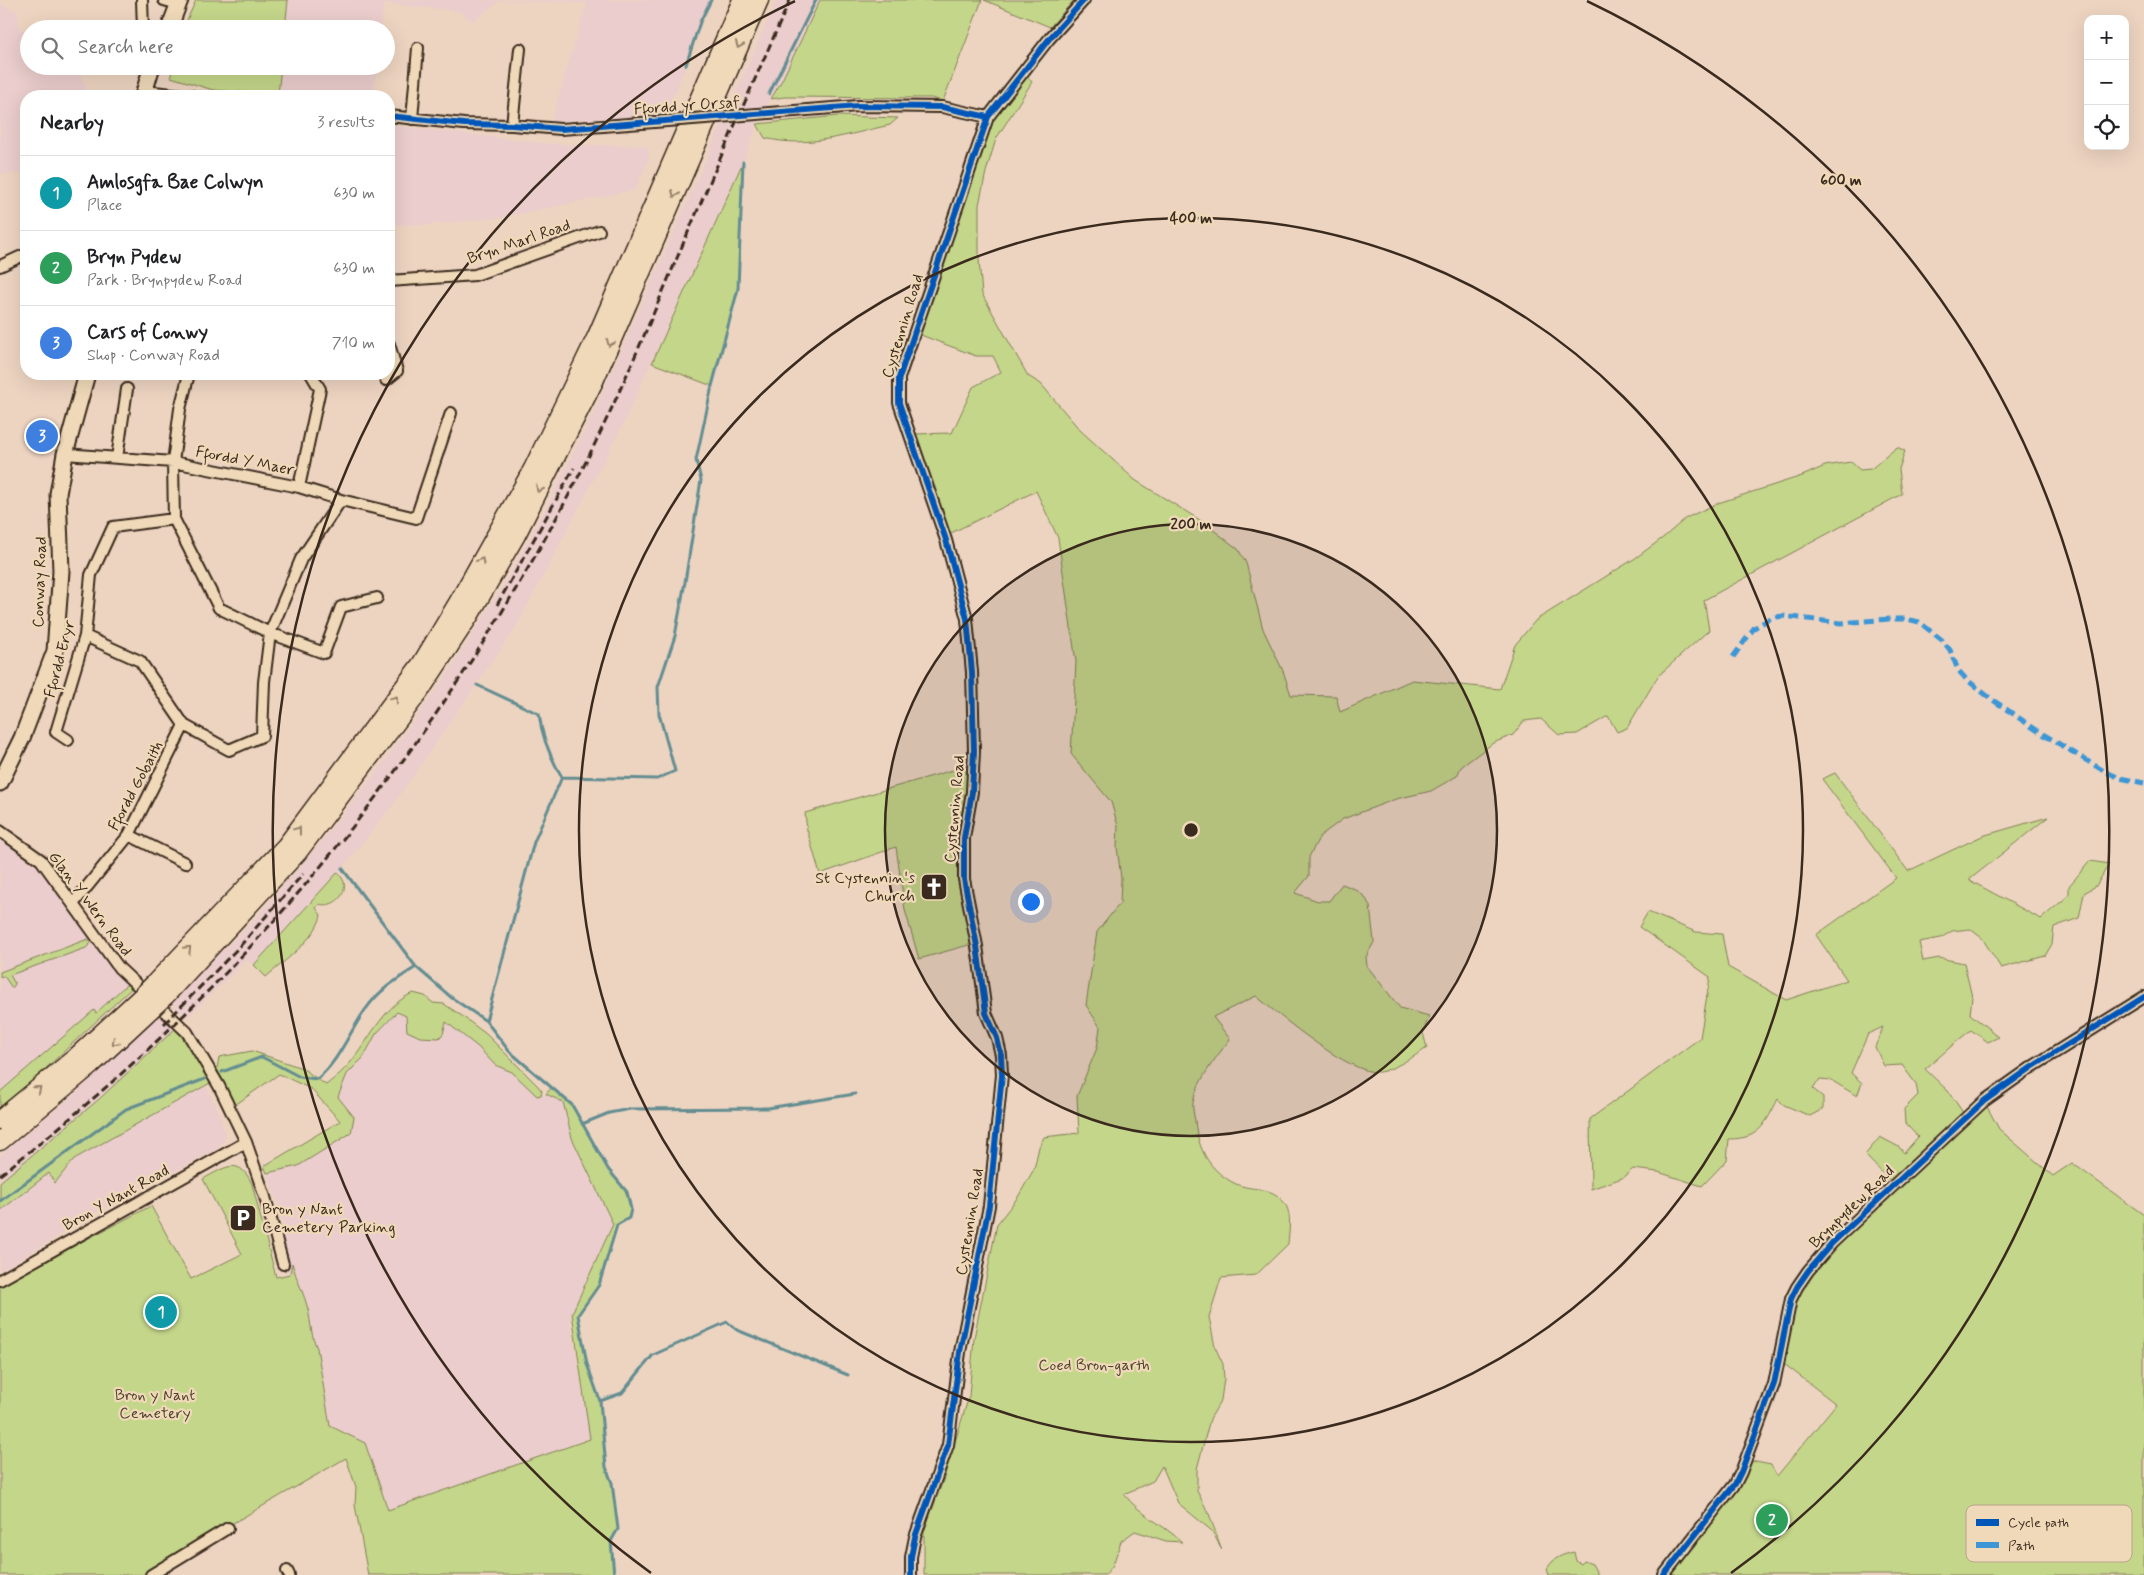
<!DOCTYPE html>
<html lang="en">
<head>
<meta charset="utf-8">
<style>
  body { margin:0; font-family:Mynerve,sans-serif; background:#f2f2f2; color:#202124 }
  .controls { position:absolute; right:15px; top:15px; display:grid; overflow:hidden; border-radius:10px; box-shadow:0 5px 20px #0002 }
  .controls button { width:45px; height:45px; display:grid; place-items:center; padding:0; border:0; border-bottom:1px solid #e0e0e0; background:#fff; color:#202124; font:25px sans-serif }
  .you { position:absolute; left:1030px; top:901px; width:18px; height:18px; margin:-12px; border:4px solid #fff; border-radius:50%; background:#1a73e8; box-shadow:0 0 0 8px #1a73e833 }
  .badge { display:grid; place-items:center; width:32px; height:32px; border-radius:50%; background:#3b2a1e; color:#fff; font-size:16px; font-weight:700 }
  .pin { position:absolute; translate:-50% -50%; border:2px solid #fff; box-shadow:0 1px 5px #0006 }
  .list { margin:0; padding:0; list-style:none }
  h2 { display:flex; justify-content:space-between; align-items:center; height:65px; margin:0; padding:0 20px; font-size:21px }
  h2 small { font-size:16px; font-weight:400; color:#757577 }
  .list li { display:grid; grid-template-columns:32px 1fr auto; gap:15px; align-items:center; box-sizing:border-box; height:75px; padding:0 20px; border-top:1px solid #e0e0e0 }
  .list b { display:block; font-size:19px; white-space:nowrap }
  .list p { margin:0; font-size:16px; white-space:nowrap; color:#757577 }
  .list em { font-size:16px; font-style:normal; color:#757577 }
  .icon { flex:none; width:28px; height:28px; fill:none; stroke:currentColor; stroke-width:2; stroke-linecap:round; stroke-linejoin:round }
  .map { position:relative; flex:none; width:2144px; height:1575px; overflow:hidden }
  .search { position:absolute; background:#fff; box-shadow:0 5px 20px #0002; left:20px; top:20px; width:375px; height:55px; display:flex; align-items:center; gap:12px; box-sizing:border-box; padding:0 18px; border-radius:28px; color:#757577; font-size:19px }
  .panel { position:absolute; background:#fff; box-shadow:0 5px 20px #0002; left:20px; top:90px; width:375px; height:290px; border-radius:20px }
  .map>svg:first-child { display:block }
</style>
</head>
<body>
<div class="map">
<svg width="2144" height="1575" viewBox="0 0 2144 1575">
  <rect width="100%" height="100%" fill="#edd4c1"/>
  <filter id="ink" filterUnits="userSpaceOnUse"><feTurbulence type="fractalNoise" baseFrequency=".02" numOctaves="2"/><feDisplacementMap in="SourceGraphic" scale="10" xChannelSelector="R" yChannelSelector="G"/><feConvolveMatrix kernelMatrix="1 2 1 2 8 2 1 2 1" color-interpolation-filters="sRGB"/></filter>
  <g filter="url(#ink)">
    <path fill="#eacdcc" d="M288,0H711L700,22L686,65L666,114L551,122L587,3L499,1L473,21L459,11L384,3L380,29H285Z
      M777,0H820L782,80L757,124L743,162L622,426L516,627L392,806L342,868L254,965L247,960L186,1018L170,1002L253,921L316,848L384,762L444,679L506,581L553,495L594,411Z
      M0,4L18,12L19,30L29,29V66H77L89,96H26V172L0,175Z
      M281,66H376L373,96L278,95Z
      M389,125L552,144L647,146L649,158L635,190L499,218L424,225L389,224Z
      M0,831L26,848L119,968L126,985L96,1013L93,1011L0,1092Z
      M397,1012L443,1034L445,1021L478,1047L495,1065L512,1072L537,1095L546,1094L563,1102L572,1138L613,1224L570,1317L590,1438L388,1510L365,1443L316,1418L279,1233L285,1230L279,1206L267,1173L298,1166L354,1117L338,1097L347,1074L363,1058L376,1034Z
      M159,1013L175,1029L98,1100L0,1182V1155L67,1100Z
      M206,1086L218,1110L226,1138L215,1150L96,1213L0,1271V1211L49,1173L55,1183L74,1159Z"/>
    <path fill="#c4d68a" stroke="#808054" d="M196,0H288L285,29H183Z
      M820,0H982L943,101L931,98L784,97L771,99L782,80Z
      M984,0H1074L1050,27Z
      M172,66H281L278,95L213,90L171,77Z
      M1025,74L1032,82L996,139L986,172L979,205V260L982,294L1028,376L1041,384L1080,430L1135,480L1203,522L1238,549L1246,563L1263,629L1283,671L1291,695L1336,696L1340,712L1412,680L1500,689L1515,645L1536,620L1634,559L1664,537L1686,518L1718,503L1802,476L1825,466L1851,462L1860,470L1871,469L1897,447L1905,451L1899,469L1902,494L1704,600L1709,630L1658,676L1627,728L1617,732L1608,716L1577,734L1559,735L1541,719L1524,721L1513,735L1493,743L1461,767L1457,776L1431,791L1396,799L1343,819L1320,836L1309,857V876L1295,893L1318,901H1329L1342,884L1355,889L1365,897L1370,906L1374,942L1366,957L1367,966L1400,1008L1429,1016L1423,1033L1427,1048C1416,1055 1392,1071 1379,1072C1350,1075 1279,1015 1256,996L1213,1017L1230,1039C1216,1058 1198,1079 1193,1102C1192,1107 1194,1115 1195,1121C1198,1149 1209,1171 1236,1184C1252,1191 1270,1186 1282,1200C1293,1211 1289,1230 1288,1244L1256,1275L1221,1278L1209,1317L1215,1347L1223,1364L1224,1379L1221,1400L1210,1419L1197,1469V1491L1209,1514L1222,1550L1212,1531L1178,1503L1162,1466L1153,1481L1124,1494C1140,1515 1163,1524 1182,1542L1166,1541L1135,1531L1121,1541L1113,1565L1105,1575H924V1531L943,1481L969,1396L974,1338L997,1224L1018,1197L1034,1169L1039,1147L1044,1137L1079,1133L1077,1096L1097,1048L1100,1027L1086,1005L1097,932L1120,903L1121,878L1117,847L1118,826L1111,802L1071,754L1076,662L1058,538L1036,491L949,534L912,434L952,433L973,387L1001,372L993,356H976L918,334L985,138L995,113Z
      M838,116L898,118L890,125C849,134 807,149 765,138L757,124Z
      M743,162L738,289L712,386L652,363Z
      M970,765L957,847L961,891L972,944L919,959L905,910L896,847L820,874L807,830L805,813Z
      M1835,773L1908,871L1982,836L2048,817L1969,880L2041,919L2069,895V886L2090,861L2109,864L2096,886L2084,893L2079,918L2054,927L2052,944L2045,956L2001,968L1982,938L1970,929L1952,931L1941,938L1919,942L1923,961L1939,958L1964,963L1972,997L1970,1014L1999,1037L1988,1042L1971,1030C1955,1042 1941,1056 1925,1069L1949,1092L1966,1117L1984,1101L1999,1129L2053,1176L2072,1163L2144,1215V1575H1664L1746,1460L1771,1465L1777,1476L1836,1404L1779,1360L1797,1287L1894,1185L1865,1155L1880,1137L1899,1147L1904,1153L1918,1137L1905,1123L1904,1109L1918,1095L1916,1084L1902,1065L1884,1066L1875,1047L1883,1027L1868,1034L1851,1073L1862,1083L1857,1096L1831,1080L1820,1079L1813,1089L1823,1097V1109L1810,1116L1784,1105L1778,1099C1765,1124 1760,1139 1729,1139L1727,1160L1702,1186L1658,1172L1633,1169L1622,1178L1591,1189L1590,1119L1700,1038L1710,977L1639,927L1648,912L1696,932L1722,934L1728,967L1786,1000L1847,980L1816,935L1896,878L1822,779Z
      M338,872C340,875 343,879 344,882C347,897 332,908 319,904L316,908L321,915C317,938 283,962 266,977L254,965Z
      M88,939L91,943L86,948L10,975L15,984L12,988L4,976L0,977V972Z
      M126,985H135L28,1085L0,1108V1092L94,1010L96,1013Z
      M413,993L425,996L433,1003L444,1004L462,1016L486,1034L538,1086L542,1091L541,1095L537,1096L512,1072L495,1065L478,1047L446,1022L443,1034L439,1038L420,1037L407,1031L406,1016L397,1012L376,1034L363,1058L347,1074L338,1097L354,1117L351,1133L298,1166L267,1173L264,1166L340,1121L311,1089L279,1074L235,1105L217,1069L219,1057L252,1051L302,1068L326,1085C336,1077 346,1069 354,1058C371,1036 386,1004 413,993Z
      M175,1029L195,1053L212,1082L74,1159L55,1183L49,1173L0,1211V1182L98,1100Z
      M551,1088L572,1105L608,1169L625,1191L631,1209L629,1218L617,1226L599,1285L578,1315L587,1364L600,1401L606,1467L612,1483L618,1529L611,1541L614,1575H368L355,1505L356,1487L346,1458L143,1575H0V1287L85,1240L151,1206L191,1279L242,1254L203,1179C224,1168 239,1155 252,1184L276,1277L290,1274L292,1263C296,1279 304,1293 308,1309C311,1323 311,1336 317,1348L330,1426L365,1443L388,1510L590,1439L572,1313L613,1224L572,1138L563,1102L546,1094Z
      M1574,1552L1576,1561L1581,1564L1584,1561L1592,1564L1598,1575H1549L1547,1569C1553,1558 1561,1555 1574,1552Z"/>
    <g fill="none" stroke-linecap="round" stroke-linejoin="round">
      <path stroke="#648d91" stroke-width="3" d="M686,65L700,22L711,0
        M769,94L816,0
        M477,685L539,714C542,738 550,757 562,777
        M342,868L416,967
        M486,1021L534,842L562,777L657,779L675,771L659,714L658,687L675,636L685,582L701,480L696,460L712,386L738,289L743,162
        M222,1072L262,1057L300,1077L317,1079C340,1060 349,1032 366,1009C379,990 397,979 416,967L452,998L486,1021L509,1051L572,1105L608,1169L627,1192L631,1209L629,1218L617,1225L599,1285L578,1315L587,1364L600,1401L606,1467L612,1483L618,1529L611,1541L614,1575
        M582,1124L609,1113L630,1109L768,1108L855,1094
        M0,1201L126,1109L205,1079
        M600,1401L622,1393L653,1355L727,1322L737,1330L848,1375"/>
      <g stroke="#3b2a1e" stroke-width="14">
        <path id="street" d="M142,0L143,29
          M164,0L178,4
          M144,91L192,96
          M782,112L858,106L942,107L988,117
          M389,116L464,124L512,125L561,129L603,126
          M412,119L418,48
          M512,125L520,49
          M0,266L26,254
          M389,281L475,275L599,231
          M189,374L180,409L173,462L174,519L219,608L270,633L324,653L341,607L377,598
          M386,380L397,371L389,344
          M65,454L173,462L299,487L341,500L416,518L451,413
          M117,458L127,389
          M299,487L320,389L311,374
          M85,636L140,661L184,725L229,750L262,736L264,682L270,633L301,559L341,500
          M68,740L56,732L85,636L91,575L113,527L174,519
          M0,831L41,860L119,968L187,1032L219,1086L246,1142L265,1197L283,1264
          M129,835L185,863
          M73,904L129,835L184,725
          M0,1280L246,1142
          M287,1571L289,1575
          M151,1575L228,1528
          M911,1575V1557L915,1537L948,1445L960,1352L989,1206L1002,1075L1001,1055L997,1038L986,1013L977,946L964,879V838L972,792L974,751L972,672L967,619L946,540L899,403V378L988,117L1049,39L1084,0
          M1664,1575L1735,1484L1741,1472L1774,1384L1791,1299L1797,1287L1808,1271L1832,1243L1984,1101L2032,1067L2144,997"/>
      </g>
      <g stroke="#3b2a1e" stroke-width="19">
        <path id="primary" d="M169,29L180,0
          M143,96L152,66
          M0,783L22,738L55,651L61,571L58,494L65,454L87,374"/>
      </g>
      <g stroke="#3b2a1e" stroke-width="21">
        <path id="highway" d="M154,984L286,846L422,663L458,603L533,469L597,336L742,0
          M166,995L297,853L419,692L469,616L516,535L594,381L759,0
          M0,1120L75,1058L140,998
          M0,1141L91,1065L151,1009"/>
      </g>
      <use href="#street" stroke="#efd9b8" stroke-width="10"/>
      <use href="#primary" stroke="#efd9b8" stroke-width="15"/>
      <use href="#highway" stroke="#efd9b8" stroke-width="18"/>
      <path stroke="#3b2a1e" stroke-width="3" stroke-dasharray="8 4" stroke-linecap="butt" d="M497,605L574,468
        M164,1024L240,946L303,874
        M0,1175C64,1125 127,1071 185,1014C341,861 471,680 573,487C614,409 648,326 683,244C718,163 754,81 790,0"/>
      <g stroke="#3b2a1e" stroke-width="14" stroke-linecap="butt">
        <path id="street-bridge" d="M603,126L782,112"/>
      </g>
      <g stroke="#3b2a1e" stroke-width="21" stroke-linecap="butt">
        <path id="highway-bridge" d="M140,998L154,984
          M151,1009L166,995"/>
      </g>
      <use href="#street-bridge" stroke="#efd9b8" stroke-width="10"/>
      <use href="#highway-bridge" stroke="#efd9b8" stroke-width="18"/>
      <path stroke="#3e96d5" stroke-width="5" stroke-dasharray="10 5" stroke-linecap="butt" d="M1733,657L1754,628L1771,618L1783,616L1841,623L1890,619H1907L1919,622L1942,640L1950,650L1958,670L1966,679L1990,698L2038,731L2104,771L2120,778L2144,783"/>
      <g stroke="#efd9b8" stroke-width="9">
        <path id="cycleway" d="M389,116L464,124L512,125L561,129L858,106L942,107L988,117
          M911,1575V1557L915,1537L948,1445L960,1352L989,1206L1002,1075L1001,1055L997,1038L986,1013L977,946L964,879V838L972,792L974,751L972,672L967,619L946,540L899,403V378L988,117L1049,39L1084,0
          M1664,1575L1735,1484L1741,1472L1774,1384L1791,1299L1797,1287L1808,1271L1832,1243L1984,1101L2032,1067L2144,997"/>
      </g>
      <use href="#cycleway" stroke="#0057b8" stroke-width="6"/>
    </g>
    <defs><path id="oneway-chevron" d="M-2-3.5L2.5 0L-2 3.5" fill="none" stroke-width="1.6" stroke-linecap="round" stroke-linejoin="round" transform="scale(1.25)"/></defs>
    <g stroke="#95826b">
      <use href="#oneway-chevron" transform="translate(739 45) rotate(113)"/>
      <use href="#oneway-chevron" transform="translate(675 194) rotate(113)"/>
      <use href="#oneway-chevron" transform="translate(610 343) rotate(113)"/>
      <use href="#oneway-chevron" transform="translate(539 489) rotate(117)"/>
      <use href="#oneway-chevron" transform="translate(481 561) rotate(-61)"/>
      <use href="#oneway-chevron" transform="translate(395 699) rotate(-53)"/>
      <use href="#oneway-chevron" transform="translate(298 830) rotate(-53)"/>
      <use href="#oneway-chevron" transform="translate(188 949) rotate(-46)"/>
      <use href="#oneway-chevron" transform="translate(115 1042) rotate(137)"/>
      <use href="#oneway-chevron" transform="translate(38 1089) rotate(-40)"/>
    </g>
  </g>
  <circle cx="1191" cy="830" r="306" fill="#3b2a1e" fill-opacity=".12"/>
  <g fill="none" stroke="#3b2a1e" stroke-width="2.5">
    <circle cx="1191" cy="830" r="306"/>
    <circle cx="1191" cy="830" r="612"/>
    <path d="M651 1573A919 919 0 0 1 795 1M1587 1A919 919 0 0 1 1731 1573"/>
  </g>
  <defs>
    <g id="church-square" transform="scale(1.4375)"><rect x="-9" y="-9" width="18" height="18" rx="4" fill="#3b2a1e" stroke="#efd9b8"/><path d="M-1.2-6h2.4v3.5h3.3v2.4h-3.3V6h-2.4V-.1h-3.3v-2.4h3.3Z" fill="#fff"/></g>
    <g id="parking-square" transform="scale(1.4375)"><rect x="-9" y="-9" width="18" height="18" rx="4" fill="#3b2a1e" stroke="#efd9b8"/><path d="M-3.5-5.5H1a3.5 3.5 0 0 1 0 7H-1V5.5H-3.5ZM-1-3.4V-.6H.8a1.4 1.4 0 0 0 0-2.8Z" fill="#fff"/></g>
  </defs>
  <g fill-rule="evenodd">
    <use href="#church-square" x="934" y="887"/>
    <use href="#parking-square" x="243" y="1218"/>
  </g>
  <g text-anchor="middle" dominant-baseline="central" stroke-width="4.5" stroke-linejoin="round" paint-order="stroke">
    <g font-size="16" fill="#3b2a1e" stroke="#efd9b8">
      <text transform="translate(687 106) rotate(-4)">Ffordd yr Orsaf</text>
      <text transform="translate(519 242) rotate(-19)">Bryn Marl Road</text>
      <text transform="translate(903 326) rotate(-73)">Cystennin Road</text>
      <text transform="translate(245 461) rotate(11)">Ffordd Y Maer</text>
      <text transform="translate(40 582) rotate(-88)">Conway Road</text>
      <text transform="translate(60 659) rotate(-75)">Ffordd Eryr</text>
      <text transform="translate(136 786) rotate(-62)">Ffordd Gobaith</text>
      <text transform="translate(955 809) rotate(-85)">Cystennin Road</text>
      <text transform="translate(90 904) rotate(53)">Glan Y Wern Road</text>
      <text transform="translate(116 1198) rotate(-29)">Bron Y Nant Road</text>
      <text transform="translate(1852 1207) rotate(-44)">Brynpydew Road</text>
      <text transform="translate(970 1222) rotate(-81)">Cystennin Road</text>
    </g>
    <g font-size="16" fill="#3b2a1e" stroke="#efd9b8" text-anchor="end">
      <text x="915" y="878">St Cystennin's<tspan x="915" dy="18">Church</tspan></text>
      <text x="262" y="1209" text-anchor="start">Bron y Nant<tspan x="262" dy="18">Cemetery Parking</tspan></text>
    </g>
    <g font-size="16" fill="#50442e" stroke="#efd9b8">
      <text x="1094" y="1365">Coed Bron-garth</text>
      <text x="155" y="1395">Bron y Nant<tspan x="155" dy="18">Cemetery</tspan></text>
    </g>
  </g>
  <rect x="1966" y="1505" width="166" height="57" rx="8" fill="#efd9b8" stroke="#b9a48a" stroke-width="1"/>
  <rect x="1976" y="1519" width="23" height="7" fill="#0057b8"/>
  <rect x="1976" y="1542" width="23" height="6" fill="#3e96d5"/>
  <g font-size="14" fill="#3b2a1e">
    <text x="2008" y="1527">Cycle path</text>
    <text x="2008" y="1550">Path</text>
  </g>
  <circle cx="1191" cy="830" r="8" fill="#3b2a1e" stroke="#efd9b8" stroke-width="2.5"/>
  <g font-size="15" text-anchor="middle" font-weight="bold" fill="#3b2a1e" stroke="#efd9b8" stroke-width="4.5" stroke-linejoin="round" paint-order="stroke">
    <text x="1841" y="185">600 m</text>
    <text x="1191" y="223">400 m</text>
    <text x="1191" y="529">200 m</text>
  </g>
</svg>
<div class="controls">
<button>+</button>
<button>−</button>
<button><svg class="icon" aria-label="locate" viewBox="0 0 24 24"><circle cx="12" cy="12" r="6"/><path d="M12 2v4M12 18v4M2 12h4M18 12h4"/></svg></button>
</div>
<div class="you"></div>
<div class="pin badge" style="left:161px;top:1312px;background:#0f9aa8">1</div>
<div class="pin badge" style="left:1772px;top:1520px;background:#2e9e5b">2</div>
<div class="pin badge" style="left:42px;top:436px;background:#3f7fe0">3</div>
<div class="search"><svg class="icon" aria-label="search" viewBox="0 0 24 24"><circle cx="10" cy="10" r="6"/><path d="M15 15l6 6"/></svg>Search here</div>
<section class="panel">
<h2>Nearby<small>3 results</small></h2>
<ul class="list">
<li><span class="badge" style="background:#0f9aa8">1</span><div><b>Amlosgfa Bae Colwyn</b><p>Place</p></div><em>630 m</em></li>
<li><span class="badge" style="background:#2e9e5b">2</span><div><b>Bryn Pydew</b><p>Park · Brynpydew Road</p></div><em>630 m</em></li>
<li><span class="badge" style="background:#3f7fe0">3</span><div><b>Cars of Conwy</b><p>Shop · Conway Road</p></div><em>710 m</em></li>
</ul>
</section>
</div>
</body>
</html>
